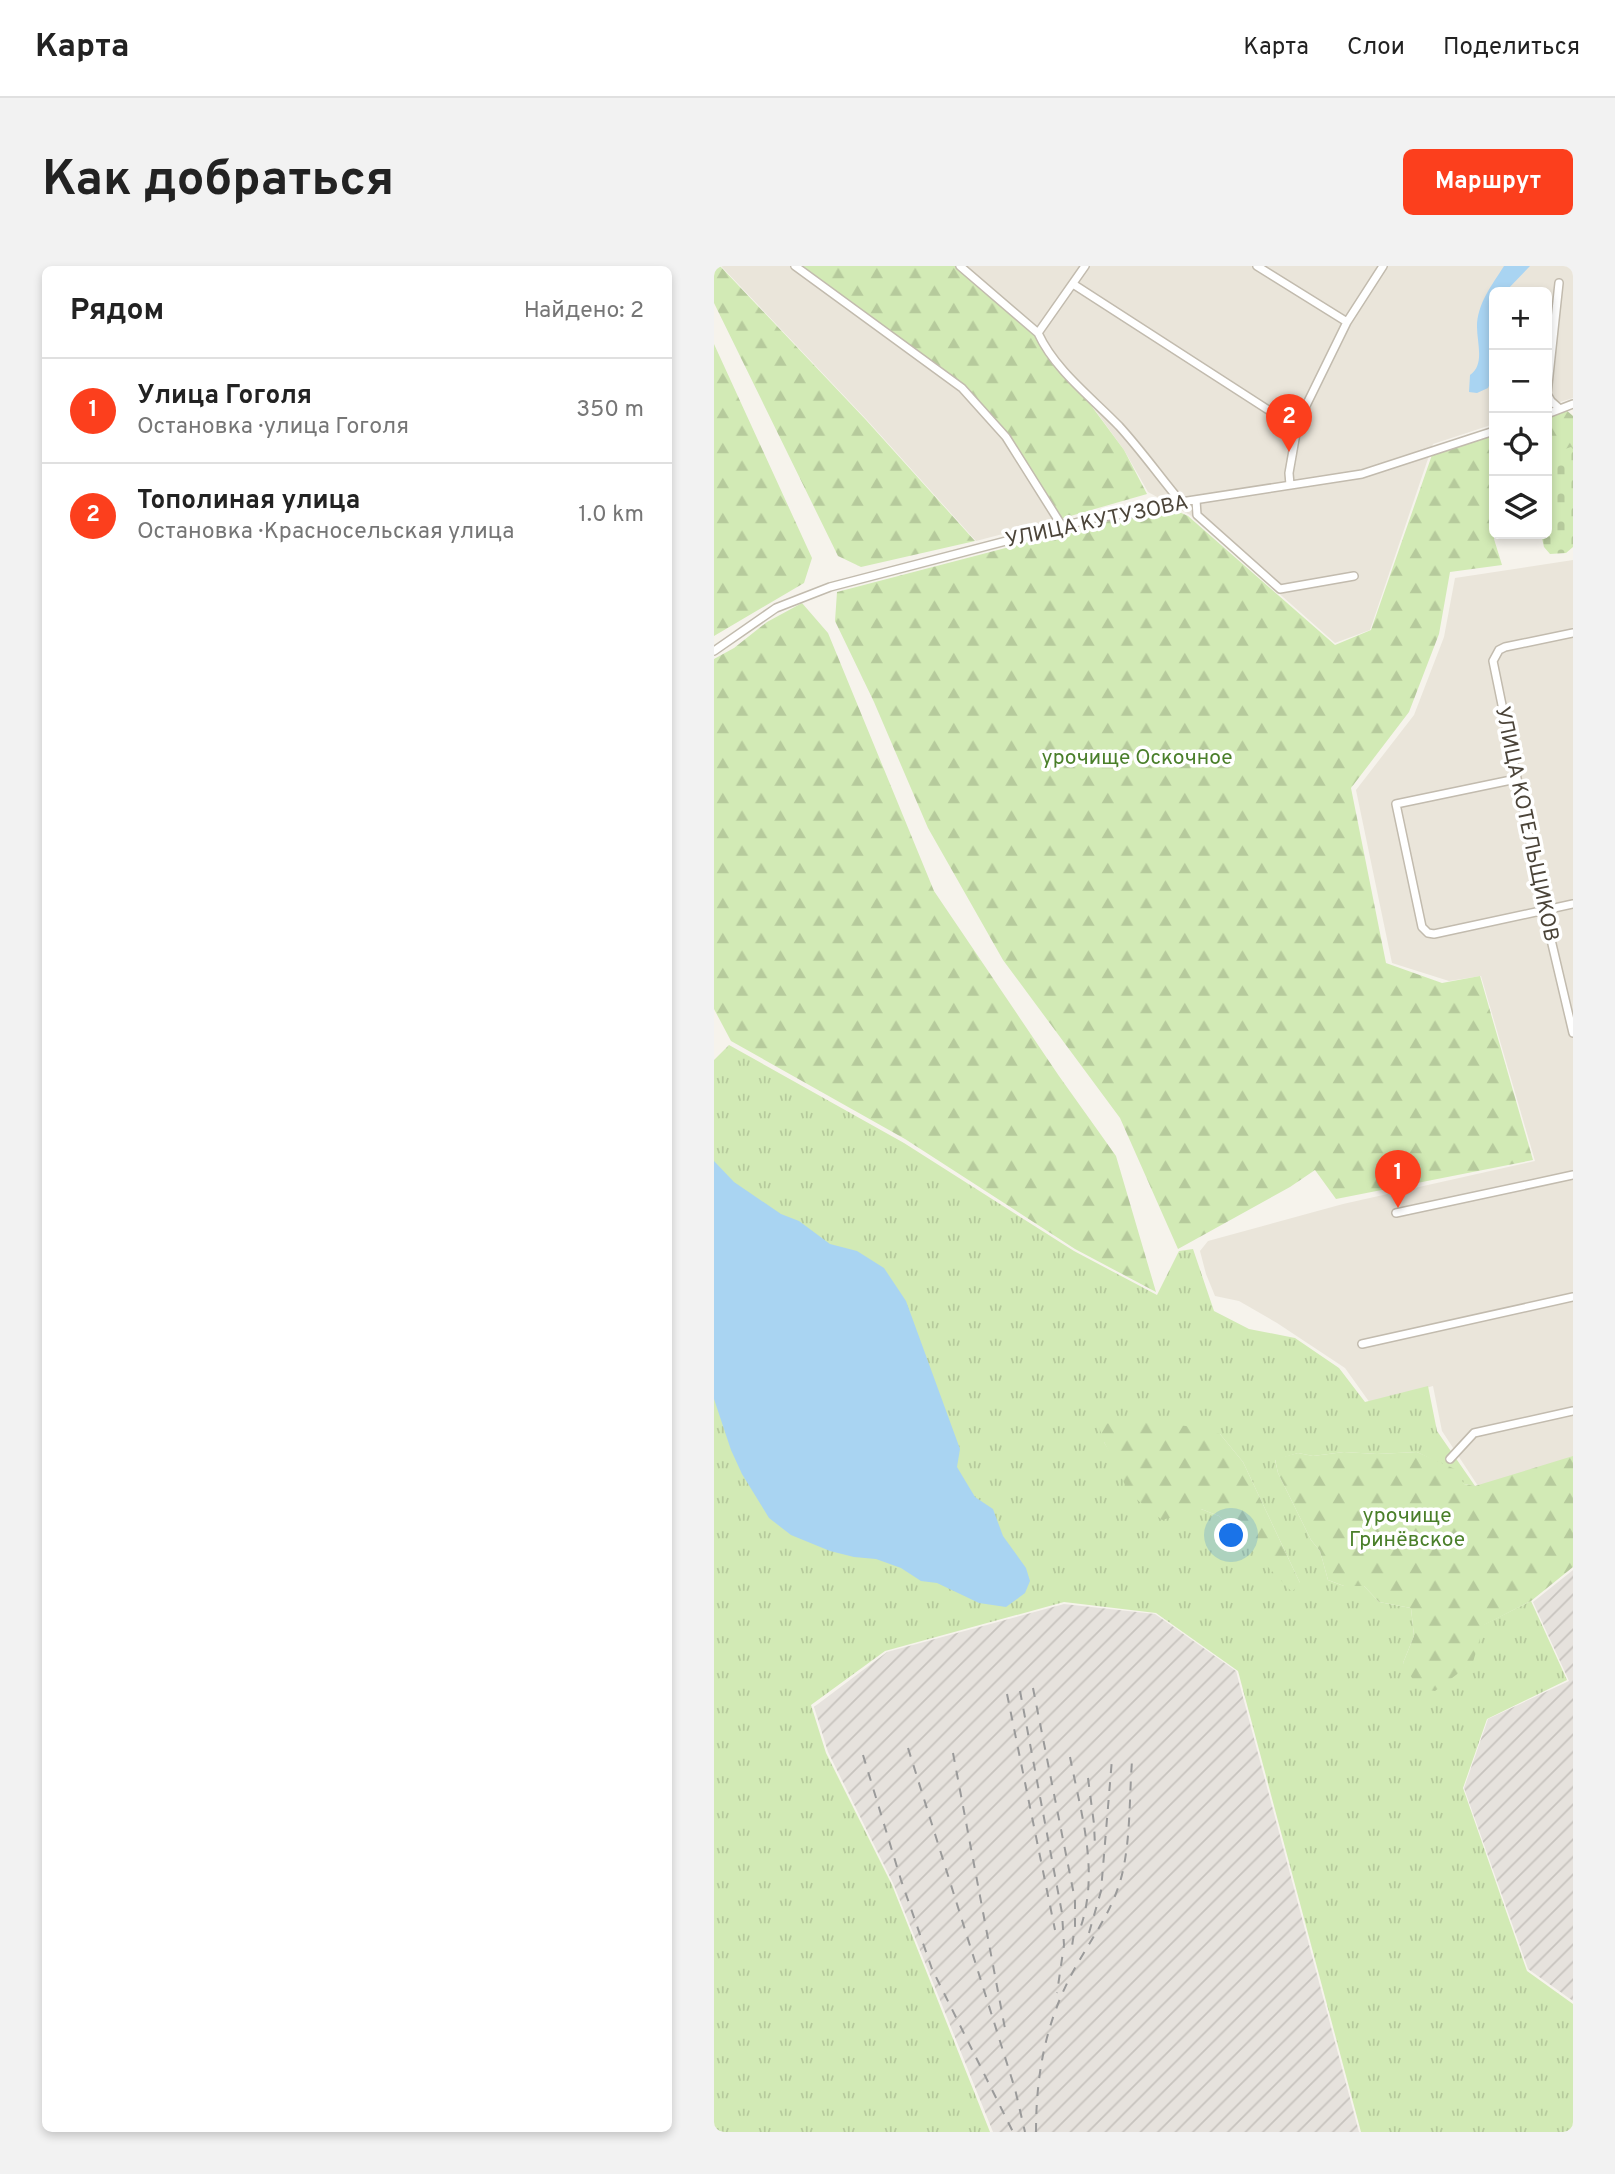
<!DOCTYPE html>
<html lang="ru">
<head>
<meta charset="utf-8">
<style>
  body { margin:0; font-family:Overpass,sans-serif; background:#f2f2f2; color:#222 }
  .controls { position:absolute; right:21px; top:21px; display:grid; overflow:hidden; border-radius:10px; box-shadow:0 4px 10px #0003 }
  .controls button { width:63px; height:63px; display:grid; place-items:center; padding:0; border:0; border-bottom:2px solid #e0e0e0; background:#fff; color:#222; font:35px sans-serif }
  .you { position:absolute; left:518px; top:1270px; width:24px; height:24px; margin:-18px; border:5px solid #fff; border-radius:50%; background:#1a73e8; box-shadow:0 0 0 10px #1a73e833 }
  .badge { display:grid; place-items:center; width:46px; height:46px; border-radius:50%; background:#fc3f1d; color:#fff; font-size:23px; font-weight:700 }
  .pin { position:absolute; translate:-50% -58px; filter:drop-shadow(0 2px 4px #0008) }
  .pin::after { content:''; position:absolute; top:37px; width:24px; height:21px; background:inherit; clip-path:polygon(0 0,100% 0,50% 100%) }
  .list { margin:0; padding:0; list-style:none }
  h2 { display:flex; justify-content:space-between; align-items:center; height:91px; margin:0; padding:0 28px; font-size:30px }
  h2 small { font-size:23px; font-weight:400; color:#767676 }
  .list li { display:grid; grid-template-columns:46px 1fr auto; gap:21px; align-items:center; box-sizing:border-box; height:105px; padding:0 28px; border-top:2px solid #e0e0e0 }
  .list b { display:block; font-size:26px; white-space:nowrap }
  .list p { margin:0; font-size:23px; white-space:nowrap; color:#767676 }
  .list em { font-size:23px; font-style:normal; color:#767676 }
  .icon { flex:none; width:38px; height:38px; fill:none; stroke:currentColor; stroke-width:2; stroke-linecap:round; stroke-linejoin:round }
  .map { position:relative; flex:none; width:859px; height:1866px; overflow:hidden; border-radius:10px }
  header { display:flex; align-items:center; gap:42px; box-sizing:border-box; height:98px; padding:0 35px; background:#fff; border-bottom:2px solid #e0e0e0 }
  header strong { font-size:33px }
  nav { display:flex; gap:38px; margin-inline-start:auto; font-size:24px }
  .intro { display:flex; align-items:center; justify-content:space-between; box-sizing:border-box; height:168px; padding:0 42px }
  h1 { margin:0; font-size:49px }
  .button { padding:18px 32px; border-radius:10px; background:#fc3f1d; color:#fff; font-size:24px; font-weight:700 }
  main { display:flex; gap:42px; padding:0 42px }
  aside { flex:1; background:#fff; border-radius:10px; box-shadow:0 4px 10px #0003 }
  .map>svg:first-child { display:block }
</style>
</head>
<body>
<header>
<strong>Карта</strong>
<nav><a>Карта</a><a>Слои</a><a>Поделиться</a></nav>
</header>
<div class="intro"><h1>Как добраться</h1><a class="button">Маршрут</a></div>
<main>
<aside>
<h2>Рядом<small>Найдено: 2</small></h2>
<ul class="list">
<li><span class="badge">1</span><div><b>Улица Гоголя</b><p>Остановка · улица Гоголя</p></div><em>350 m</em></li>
<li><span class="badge">2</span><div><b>Тополиная улица</b><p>Остановка · Красносельская улица</p></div><em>1.0 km</em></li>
</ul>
</aside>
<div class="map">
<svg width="859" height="1866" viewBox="0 0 859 1866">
  <defs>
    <pattern id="industrial-furrows" width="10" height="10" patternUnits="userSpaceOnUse" patternTransform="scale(1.75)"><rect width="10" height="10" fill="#e6e2dd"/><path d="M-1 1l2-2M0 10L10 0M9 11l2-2" fill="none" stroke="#c7c3be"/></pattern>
    <pattern id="grass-tufts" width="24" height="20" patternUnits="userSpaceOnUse" patternTransform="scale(1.75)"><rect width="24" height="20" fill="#d2eab5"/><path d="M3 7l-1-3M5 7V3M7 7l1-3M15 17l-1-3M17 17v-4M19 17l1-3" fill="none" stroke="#b6ca9c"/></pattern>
    <pattern id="forest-firs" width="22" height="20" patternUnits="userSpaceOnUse" patternTransform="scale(1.75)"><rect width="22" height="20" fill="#d2eab5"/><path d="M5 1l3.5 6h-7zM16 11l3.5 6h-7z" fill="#b6ca9c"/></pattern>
    <pattern id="cemetery-stones" width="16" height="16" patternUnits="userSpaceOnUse" patternTransform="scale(1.75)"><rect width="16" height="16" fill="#d2eab5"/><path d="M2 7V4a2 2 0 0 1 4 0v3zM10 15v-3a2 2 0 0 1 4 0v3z" fill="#b6ca9c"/></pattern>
  </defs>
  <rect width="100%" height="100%" fill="#f6f3ec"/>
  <path fill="#eae5da" d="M7,0H78L247,123L290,173L342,254L262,275L153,154Z
    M251,0H859V132L833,140V26H780V158L719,178L656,364L621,377L476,249L434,226L410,184L332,76Z
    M859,294V1191L764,1220L728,1165L719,1120L656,1137L631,1102L563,1057L525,1035L501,1030L492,1008L486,985L494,975L629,938L821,895L767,710L735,715L678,697L642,524L700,449L730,371L741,312Z"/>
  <path fill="url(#industrial-furrows)" d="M859,1304V1735L814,1703L750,1522L774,1453L855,1415L819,1336Z
    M350,1338L441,1348L522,1405L645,1866H279L179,1617L114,1486L100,1441L173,1386Z"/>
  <path fill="url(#grass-tufts)" fill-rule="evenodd" d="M15,779L190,877L360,985L443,1029L465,985L479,983L500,1045L535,1063L581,1072L625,1102L651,1136L714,1120L723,1165L761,1220L750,1218L721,1195L703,1186L663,1188L630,1186L599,1190L584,1187L561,1194L564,1207L597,1274L606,1285L614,1314L630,1320H650L665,1336L697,1342L700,1370L689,1397L721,1424L758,1396L769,1359L817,1335L853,1414L773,1453L749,1522L813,1705L859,1738V1866H647L524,1405L442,1347L350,1336L171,1385L97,1439L112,1487L178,1619L276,1866H0V794ZM506,1168L529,1196L586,1317L526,1271L505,1250L487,1243L401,1195L390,1176Z"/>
  <path fill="url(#forest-firs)" d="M0,0H6L152,154L261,275L147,301L124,290L0,37Z
    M85,0H250L331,77L410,184L433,228L346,253L294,170L250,120Z
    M0,78L98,292L90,317L0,370Z
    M851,143L859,150V274L833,268V149Z
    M780,166V273L788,299L736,306L725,368L695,446L637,522L672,697L728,717L766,710L819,894L622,933L601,904L576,921L464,983L406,852L289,694L214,562L160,436L121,355L123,326L452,240L474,250L621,379L657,364L719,186Z
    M88,337L114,367L220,625L345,810L402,890L442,1026L361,983L191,873L17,775L0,743V393L20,382L53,356Z
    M426,1155L472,1160L506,1168L529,1196L586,1317L578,1326L505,1250L487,1243L448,1254L415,1227L390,1176L384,1158Z
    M630,1186L663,1188L703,1186L741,1203L750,1218L761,1220L859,1190V1301L817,1335L770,1359L759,1396L721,1425L704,1422L689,1397L700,1370L697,1342L665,1336L650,1320H630L614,1314L606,1285L597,1274L564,1207L561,1193L584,1187L599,1190Z"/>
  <path fill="url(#cemetery-stones)" d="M857,181L859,183V281L852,287L836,288L830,281L827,268H833V189Z"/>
  <path fill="#a9d4f2" d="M790,0H816L791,26H780V109L774,122L763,127L755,126L756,109C771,99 763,77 763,61C763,38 778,19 790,0Z
    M0,895L20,916L67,948L85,955L116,978L143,985L170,1002L192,1035L246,1183L243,1201L261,1231L279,1243L289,1270L312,1302L316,1315L311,1327L292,1341L265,1337L223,1317L207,1315L187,1302L162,1293L140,1291L116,1285L77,1269L55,1252L28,1208L17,1184L0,1133Z"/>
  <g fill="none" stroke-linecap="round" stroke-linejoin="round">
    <g stroke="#c2bbae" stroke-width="10">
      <path id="minor" d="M81,0L248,122L292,171L348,260
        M246,0L324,67C341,104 377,131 405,160C427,184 446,211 467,236
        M543,0L633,56
        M845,17L833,128L837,135L846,143
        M359,18L562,149L572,157L581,169
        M324,67L371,0
        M833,148L859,138
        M576,219L575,207L584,156L633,56L669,0
        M482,234L483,249L566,323L640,310
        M859,367L791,381L785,384L779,395L830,644L859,767
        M0,385L62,342L116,321L380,252L420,247L467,236L648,208L780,165
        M802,513L682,538L708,661L714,667L720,668L859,638
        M682,947L859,909
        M648,1078L859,1031
        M736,1193L760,1167L859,1145"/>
    </g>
    <use href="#minor" stroke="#fff" stroke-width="7"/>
    <path stroke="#9a9a9a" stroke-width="2" stroke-dasharray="9 9" stroke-linecap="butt" d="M319,1422L361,1634V1660L357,1687
      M306,1425L348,1647L350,1679L343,1727
      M293,1428L341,1664
      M194,1482L301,1823L311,1866
      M239,1487L292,1768
      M149,1489L187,1614L218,1703L299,1866
      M356,1491C367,1548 386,1606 366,1663
      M374,1512L380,1558L381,1580
      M375,1667L387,1625L398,1493
      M322,1866C322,1807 332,1754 361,1702C376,1675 394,1651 404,1622C417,1586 415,1533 418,1495"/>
  </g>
  <g text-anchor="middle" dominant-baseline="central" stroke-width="7" stroke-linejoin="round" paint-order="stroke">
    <g font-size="21" fill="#4b4439" stroke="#fff">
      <text transform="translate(383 256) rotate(-12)">УЛИЦА КУТУЗОВА</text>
      <text transform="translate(812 558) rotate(78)">УЛИЦА КОТЕЛЬЩИКОВ</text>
    </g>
    <g font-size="21" fill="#4a7f2a" stroke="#fff">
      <text x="423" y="492">урочище Оскочное</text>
      <text x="693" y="1250">урочище<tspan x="693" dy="24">Гринёвское</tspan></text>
    </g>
  </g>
</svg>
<div class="controls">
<button>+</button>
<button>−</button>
<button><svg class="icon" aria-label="locate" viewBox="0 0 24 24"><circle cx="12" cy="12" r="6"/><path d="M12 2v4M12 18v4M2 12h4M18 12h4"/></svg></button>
<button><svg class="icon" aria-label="layers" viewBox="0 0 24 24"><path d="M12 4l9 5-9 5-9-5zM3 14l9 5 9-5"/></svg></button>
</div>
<div class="you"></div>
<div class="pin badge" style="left:684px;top:942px">1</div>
<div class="pin badge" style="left:575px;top:186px">2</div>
</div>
</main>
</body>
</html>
